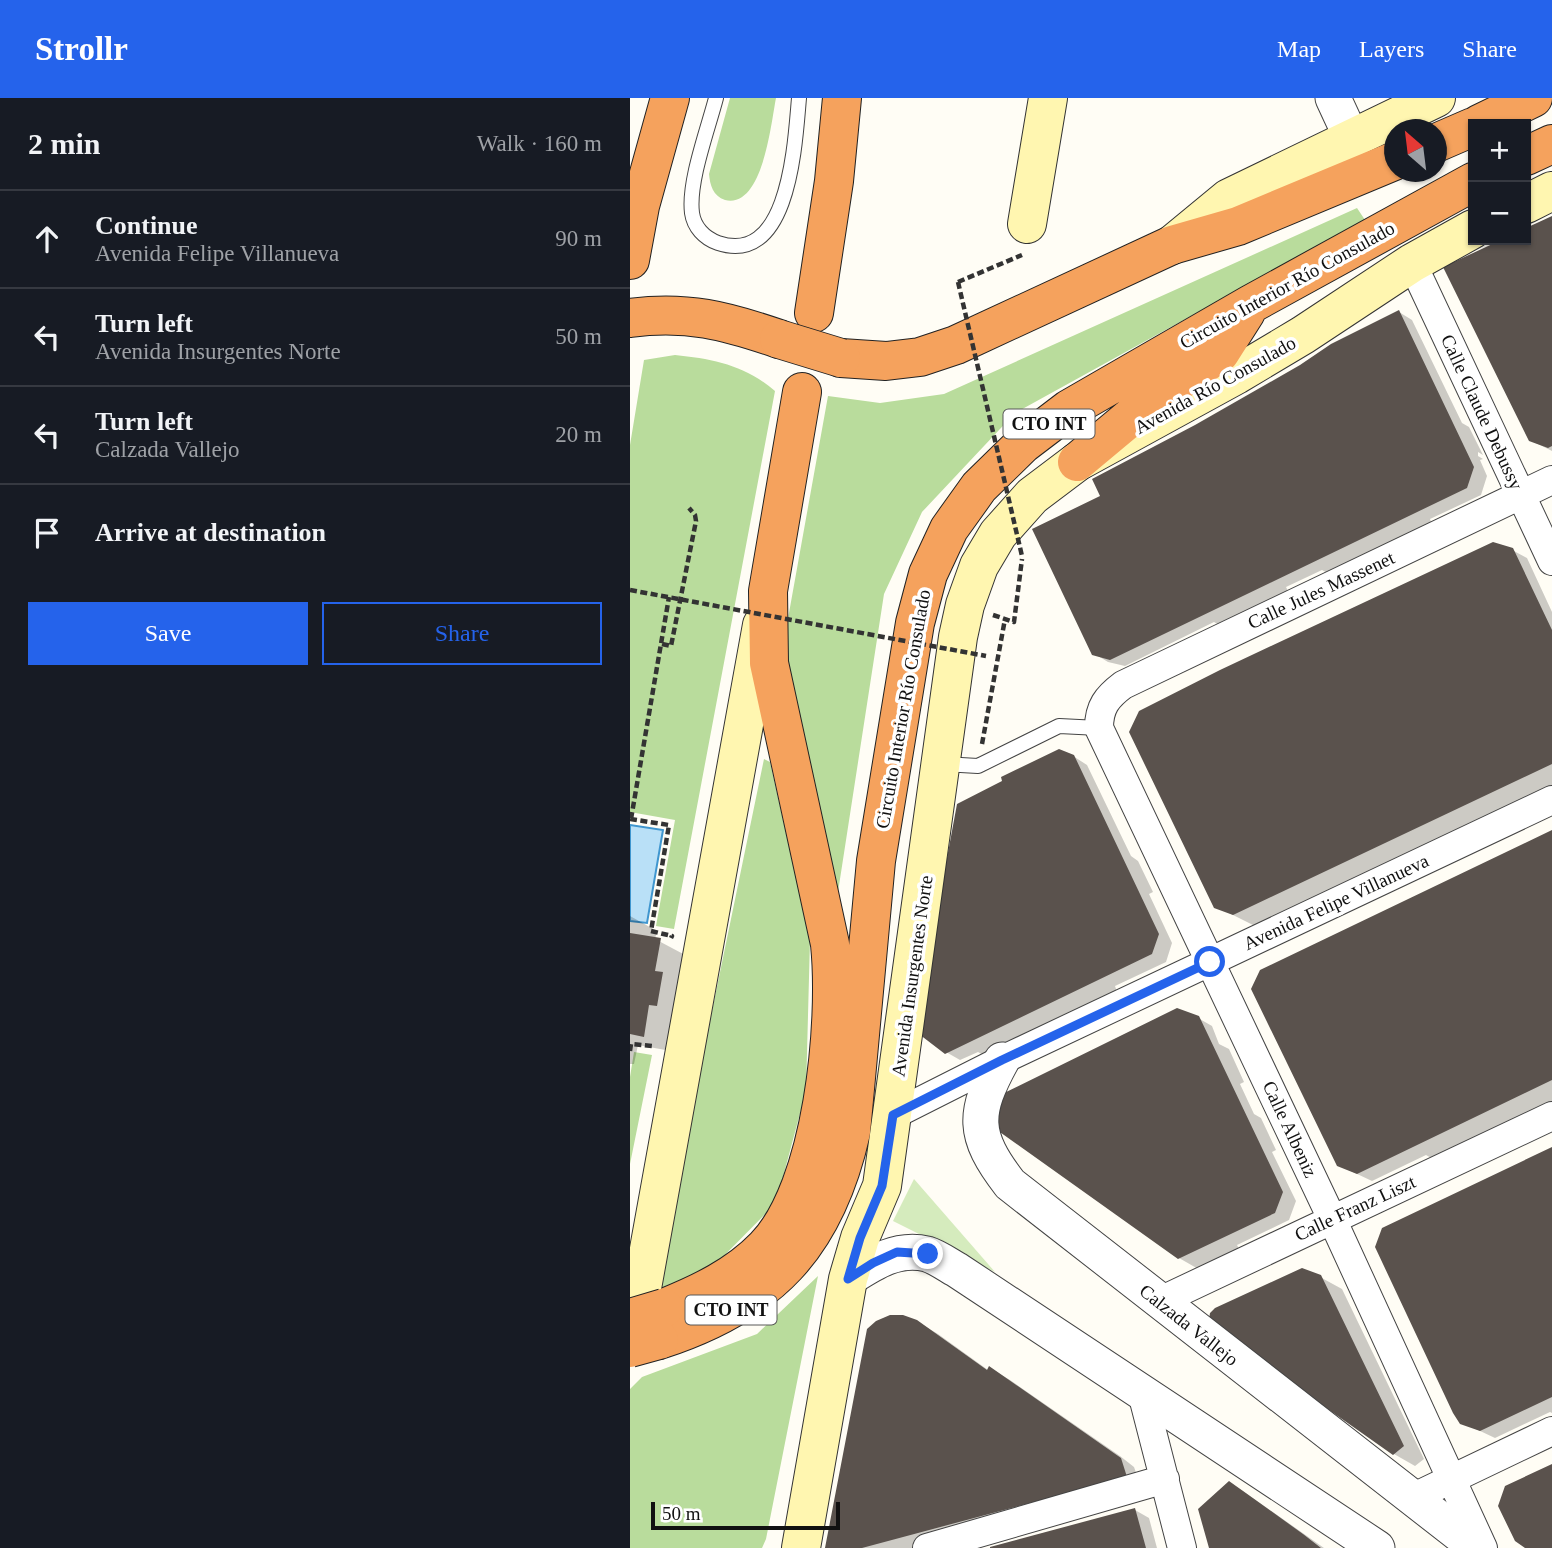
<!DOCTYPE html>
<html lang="en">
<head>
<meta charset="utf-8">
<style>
  body { margin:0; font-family:"Times New Roman",serif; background:#20242c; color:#f1f3f6 }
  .controls { position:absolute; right:21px; top:21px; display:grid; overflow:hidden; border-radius:0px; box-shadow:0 2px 5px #0004 }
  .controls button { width:63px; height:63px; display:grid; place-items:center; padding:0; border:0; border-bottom:2px solid #363941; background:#171b24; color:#f1f3f6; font:35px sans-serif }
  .compass { position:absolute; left:754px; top:21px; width:63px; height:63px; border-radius:50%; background:#171b24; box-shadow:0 2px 5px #0004; rotate:332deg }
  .scale { position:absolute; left:21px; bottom:18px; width:189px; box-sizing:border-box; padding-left:7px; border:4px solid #111; border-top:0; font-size:19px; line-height:24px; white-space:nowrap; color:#111; -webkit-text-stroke:5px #fff; paint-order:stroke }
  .stop { position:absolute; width:21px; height:21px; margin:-16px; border:5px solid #2563eb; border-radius:50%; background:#fff }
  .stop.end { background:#2563eb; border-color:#fff; box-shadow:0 2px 7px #0008 }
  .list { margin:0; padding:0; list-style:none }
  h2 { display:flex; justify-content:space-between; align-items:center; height:91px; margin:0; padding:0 28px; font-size:30px }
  h2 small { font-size:23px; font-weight:400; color:#9ea1a6 }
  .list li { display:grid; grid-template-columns:46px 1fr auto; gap:21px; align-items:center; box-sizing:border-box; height:98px; padding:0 28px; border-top:2px solid #363941 }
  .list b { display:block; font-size:26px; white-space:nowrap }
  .list p { margin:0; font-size:23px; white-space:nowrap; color:#9ea1a6 }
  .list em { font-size:23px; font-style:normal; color:#9ea1a6 }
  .actions { display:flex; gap:14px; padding:21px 28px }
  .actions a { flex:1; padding:16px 0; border:2px solid #2563eb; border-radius:0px; text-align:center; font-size:24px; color:#2563eb }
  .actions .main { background:#2563eb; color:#fff }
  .icon { flex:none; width:38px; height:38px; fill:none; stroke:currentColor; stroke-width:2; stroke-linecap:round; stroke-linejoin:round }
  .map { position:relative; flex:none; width:922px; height:1450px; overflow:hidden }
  header { display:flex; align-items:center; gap:42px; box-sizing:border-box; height:98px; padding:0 35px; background:#2563eb; color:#fff }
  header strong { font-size:33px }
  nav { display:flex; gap:38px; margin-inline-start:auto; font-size:24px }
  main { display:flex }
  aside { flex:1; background:#171b24 }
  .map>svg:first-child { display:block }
</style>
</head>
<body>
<header>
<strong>Strollr</strong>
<nav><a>Map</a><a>Layers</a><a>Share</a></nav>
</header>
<main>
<aside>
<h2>2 min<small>Walk · 160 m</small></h2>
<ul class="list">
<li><svg class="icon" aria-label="ahead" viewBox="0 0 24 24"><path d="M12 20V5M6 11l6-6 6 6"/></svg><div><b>Continue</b><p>Avenida Felipe Villanueva</p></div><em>90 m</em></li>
<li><svg class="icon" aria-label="left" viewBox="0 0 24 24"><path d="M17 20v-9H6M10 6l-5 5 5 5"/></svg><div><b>Turn left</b><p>Avenida Insurgentes Norte</p></div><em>50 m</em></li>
<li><svg class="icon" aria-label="left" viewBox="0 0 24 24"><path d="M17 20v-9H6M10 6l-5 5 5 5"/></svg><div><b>Turn left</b><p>Calzada Vallejo</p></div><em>20 m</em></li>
<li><svg class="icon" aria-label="arrive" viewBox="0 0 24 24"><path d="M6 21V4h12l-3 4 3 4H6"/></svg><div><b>Arrive at destination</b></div></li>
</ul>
<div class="actions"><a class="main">Save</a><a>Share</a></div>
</aside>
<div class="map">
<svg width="922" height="1450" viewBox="0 0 922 1450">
  <rect width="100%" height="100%" fill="#fffdf5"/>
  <path fill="#d5ebbd" d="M284,1081L365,1174L263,1123Z"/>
  <path fill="#b9dc9c" d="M100,0H146C141,25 133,111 95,102C83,98 80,87 79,76Z
    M727,110L735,122L385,315L292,414L254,496L208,794L150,565L198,298L250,305L314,296Z
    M45,257C83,261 115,267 145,293L44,831L26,828L45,722L0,714V347L14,262Z
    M134,661L140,664L180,842L176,993L146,1105L71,1181L23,1199Z
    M4,954L22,957L0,1066V979Z
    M188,1178L136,1441L132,1450H0V1291L12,1279L127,1236Z"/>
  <path fill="#b9e0f7" stroke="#3f96cf" stroke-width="2" d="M0,727L33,732L17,825L0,823Z"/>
  <path fill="#0003" d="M922,120V353L900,342L815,170L876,142H896V133Z
    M769,214L782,222L832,325L839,329L853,357L848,354V358L853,361L850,362L857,378L851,397L800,421L802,427L699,476L692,472L656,489L659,495L591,528L584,524L495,568L478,564L463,555L472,398L566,329Z
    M882,452L897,460L922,514V687L625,828L585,808Z
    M443,658L457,667L501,758L508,763L523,794L519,796L542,845L536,864L485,888L487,894L355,958L348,954L330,962L316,954Z
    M922,734V1004L803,1061L796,1057L742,1083L708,1067Z
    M0,818L27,833L25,841L57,858L41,953L8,947L4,966H0Z
    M568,920L582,928L589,946L599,951L614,984L610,986L624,1016L631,1020L646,1052L642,1054L666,1103L659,1122L607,1147L610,1153L570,1172L549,1160Z
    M922,1051V1315L920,1314L865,1340L831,1324Z
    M690,1179L712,1191L794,1361L785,1368L764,1356L614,1250Z
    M286,1223L308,1236L358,1272L360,1270L380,1282L490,1358L504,1369L510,1386L294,1450H197Z
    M599,1385L613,1393L694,1450H581Z
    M505,1412L519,1420L527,1450H363Z"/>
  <path fill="#5a524d" d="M922,118V348L918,350L899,343L813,169L871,142H896V130Z
    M769,212L844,369L837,390L480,562L462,557L402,431L470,398L462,381L565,327L670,267L701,246Z
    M863,444L883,450L922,532V666L603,817L584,810L499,634L509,613L590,572Z
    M429,651L444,657L529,836L522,856L315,956L285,933L327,706L372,683L371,679Z
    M922,732V982L727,1076L707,1068L621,891L630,872Z
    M0,835L31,840L25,873L33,874L27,908L19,907L14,939L0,936Z
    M547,910L569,918L653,1094L645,1115L548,1161L367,1032L370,997Z
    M922,1049V1299L850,1333L830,1326L823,1315L745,1149L752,1130Z
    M672,1170L691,1177L774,1348L763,1357L644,1273L579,1221L580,1215L585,1210Z
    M260,1217H273L287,1222L357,1272L359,1268L491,1360L497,1379L232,1450H195L237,1231L246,1223Z
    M922,1366V1450H895L885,1443L868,1408L875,1388Z
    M599,1383L673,1436L691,1450H579L568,1411Z
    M505,1410L516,1450H360V1449Z"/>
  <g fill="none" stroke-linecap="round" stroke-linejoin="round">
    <g stroke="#444" stroke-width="16">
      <path id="service" d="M86,0C78,31 58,84 62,115C64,129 74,140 88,145C160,169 165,44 169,0
        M313,666L348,668L429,628L469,630"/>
    </g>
    <g stroke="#444" stroke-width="30">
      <path id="minor" d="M782,165L922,463
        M263,1017L372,962L922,702
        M528,1204L922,1018
        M512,1295L552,1450
        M782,1400L922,1333
        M297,1450L535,1381
        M853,1450L702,1121L469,630C469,609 477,599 493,587L922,382"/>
    </g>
    <g stroke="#444" stroke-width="37">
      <path id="tertiary" d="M703,0L722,41
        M372,962C343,1015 342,1037 380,1086L847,1450
        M218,1181C243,1165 266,1149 297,1156C307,1159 318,1167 327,1172L747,1450"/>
    </g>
    <g stroke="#333" stroke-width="40">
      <path id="secondary" d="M896,106L922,93
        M397,126L418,0
        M542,147L599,100L806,0
        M10,1201L132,527
        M171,1450L218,1181L230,1140L252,1088L328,539L335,507L349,468L368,436L402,398L447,364L606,277L673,237L782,165L843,131"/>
    </g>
    <g stroke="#222" stroke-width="40">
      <path id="motorway" d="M849,26L903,0
        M806,45L843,29
        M896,58L922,46
        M0,162L10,108L40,0
        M184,215L204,83L212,0
        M0,220C56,212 97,223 149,241
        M211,260L256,263L290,259L326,247L542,147L608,128L764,63
        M447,364L520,303L590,255L616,214
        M34,1210C71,1195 107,1178 135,1149C193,1089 208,926 200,846L139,565L138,493L172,294
        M29,1242C140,1206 195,1148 221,1034L246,763L285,525L298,476L319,431L349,389L393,346L439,311L621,206L843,84"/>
    </g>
    <path stroke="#333" stroke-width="4.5" stroke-dasharray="7 3.5" stroke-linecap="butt" d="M328,184L392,157
      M363,517L384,524L392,461
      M32,546L41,548L66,423L65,417L59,410
      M352,646L375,521
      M0,721L39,727L21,833L42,838L41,840
      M1,721L39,499
      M0,953L1,946L22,948"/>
    <use href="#service" stroke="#fff" stroke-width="14"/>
    <use href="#minor" stroke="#fff" stroke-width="28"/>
    <use href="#tertiary" stroke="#fff" stroke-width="35"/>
    <use href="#secondary" stroke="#fff6b0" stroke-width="38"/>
    <use href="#motorway" stroke="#f5a25d" stroke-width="38"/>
    <g stroke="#222" stroke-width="40" stroke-linecap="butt">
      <path id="motorway-bridge" d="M149,241L211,260
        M0,1220L34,1210
        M0,1250L29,1242"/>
    </g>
    <path stroke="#333" stroke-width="4.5" stroke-dasharray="7 3.5" stroke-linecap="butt" d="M328,184L392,458
      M0,492L356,558"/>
    <use href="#motorway-bridge" stroke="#f5a25d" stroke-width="38"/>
  </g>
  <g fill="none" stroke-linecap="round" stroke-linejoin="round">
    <path stroke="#2563eb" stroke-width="9" d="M298,1156L267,1154L243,1165L218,1181L230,1140L252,1088L263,1017L372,962L580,864"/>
  </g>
  <g text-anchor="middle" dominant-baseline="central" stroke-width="7" stroke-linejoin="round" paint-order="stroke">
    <g fill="#fff" stroke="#585858" stroke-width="2">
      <rect x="373.5" y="311.5" width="91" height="29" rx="5"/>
      <rect x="55.5" y="1197.5" width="91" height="29" rx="5"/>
    </g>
    <g font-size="18" font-weight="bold" fill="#111">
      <text x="419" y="326">CTO INT</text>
      <text x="101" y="1212">CTO INT</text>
    </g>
    <g font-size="19" fill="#111" stroke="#fff">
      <text transform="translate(657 187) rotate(-29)">Circuito Interior Río Consulado</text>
      <text transform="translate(585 287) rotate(-29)">Avenida Río Consulado</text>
      <text transform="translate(852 314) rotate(65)">Calle Claude Debussy</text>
      <text transform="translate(691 492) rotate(-25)">Calle Jules Massenet</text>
      <text transform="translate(273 611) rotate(-80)">Circuito Interior Río Consulado</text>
      <text transform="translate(706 804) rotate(-25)">Avenida Felipe Villanueva</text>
      <text transform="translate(282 878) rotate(-82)">Avenida Insurgentes Norte</text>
      <text transform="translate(660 1031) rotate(65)">Calle Albeniz</text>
      <text transform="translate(725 1110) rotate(-25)">Calle Franz Liszt</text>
      <text transform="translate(559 1227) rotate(38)">Calzada Vallejo</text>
    </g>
  </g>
</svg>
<div class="controls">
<button>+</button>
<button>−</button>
</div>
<svg class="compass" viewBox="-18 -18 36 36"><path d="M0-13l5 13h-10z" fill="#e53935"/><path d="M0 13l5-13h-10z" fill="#9ea1a6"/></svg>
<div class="scale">50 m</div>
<div class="stop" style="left:580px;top:864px"></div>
<div class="stop end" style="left:298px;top:1156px"></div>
</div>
</main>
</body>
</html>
